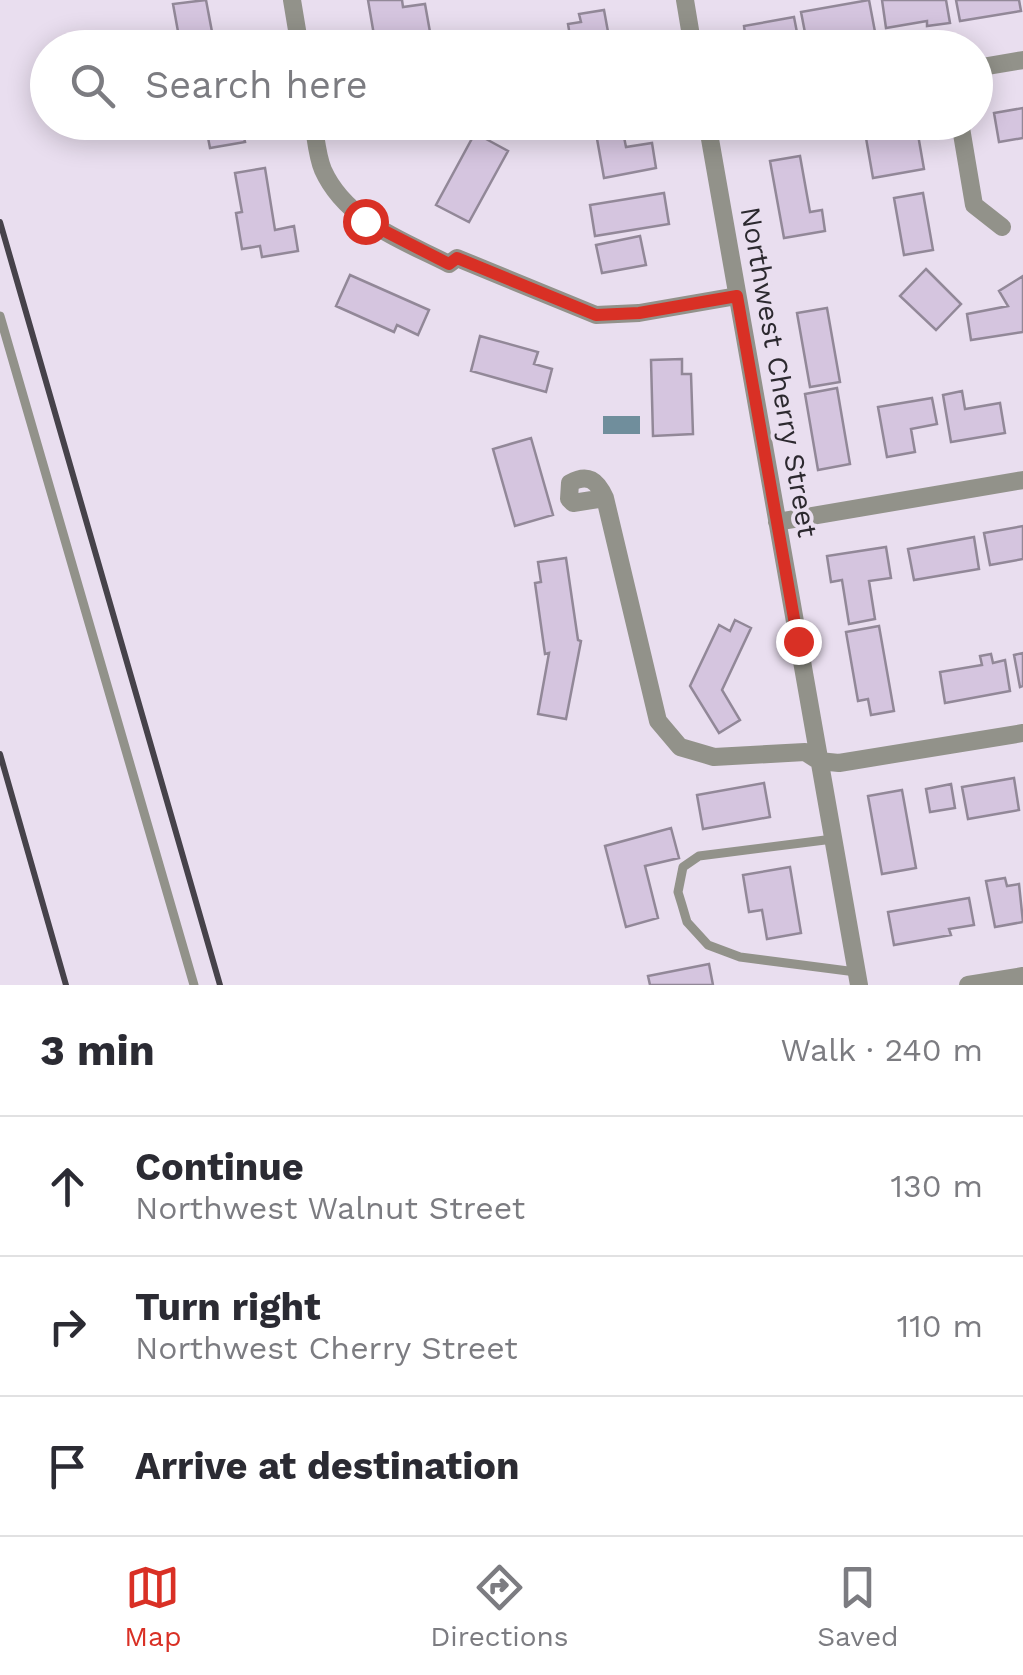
<!DOCTYPE html>
<html lang="en">
<head>
<meta charset="utf-8">
<style>
  body { margin:0; font-family:"Work Sans",sans-serif; background:#f2f2f3; color:#2b2b33 }
  .stop { position:absolute; width:30px; height:30px; margin:-22px; border:8px solid #d93025; border-radius:50%; background:#fff }
  .stop.end { background:#d93025; border-color:#fff; box-shadow:0 2px 10px #0008 }
  .list { margin:0; padding:0; list-style:none }
  h2 { display:flex; justify-content:space-between; align-items:center; height:130px; margin:0; padding:0 40px; font-size:42px }
  h2 small { font-size:32px; font-weight:400; color:#7c7c81 }
  .list li { display:grid; grid-template-columns:65px 1fr auto; gap:30px; align-items:center; box-sizing:border-box; height:140px; padding:0 40px; border-top:2px solid #e1e1e2 }
  .list b { display:block; font-size:38px; white-space:nowrap }
  .list p { margin:0; font-size:32px; white-space:nowrap; color:#7c7c81 }
  .list em { font-size:32px; font-style:normal; color:#7c7c81 }
  .icon { flex:none; width:55px; height:55px; fill:none; stroke:currentColor; stroke-width:2; stroke-linecap:round; stroke-linejoin:round }
  .map { position:relative; flex:none; width:1023px; height:985px; overflow:hidden }
  .search { position:absolute; background:#fff; box-shadow:0 5px 25px #0003; left:30px; right:30px; top:30px; height:110px; display:flex; align-items:center; gap:25px; box-sizing:border-box; padding:0 35px; border-radius:55px; color:#7c7c81; font-size:38px }
  .sheet { height:550px; background:#fff }
  nav { display:flex; justify-content:space-around; align-items:center; box-sizing:border-box; height:140px; border-top:2px solid #e1e1e2; background:#fff; font-size:28px; color:#7c7c81 }
  nav a { display:grid; justify-items:center; gap:5px }
  nav .on { color:#d93025 }
  .map>svg:first-child { display:block }
</style>
</head>
<body>
<div class="map">
<svg width="1023" height="985" viewBox="0 0 1023 985">
  <rect width="100%" height="100%" fill="#e9deef"/>
  <path fill="#708e9c" d="M603,416H640V434H603Z"/>
  <path fill="#d5c5df" stroke="#928898" stroke-width="2.5" d="M206,0L213,37L243,32L246,48H181L173,4Z
    M368,0H402L403,7L425,4L430,32L375,41Z
    M869,0L876,37L808,48L801,12Z
    M882,0H946L950,23L927,26V21L886,28Z
    M956,0H1019L1021,11L960,21Z
    M604,10L611,48H572L568,24L581,22L579,14Z
    M794,17L800,48H747L744,26Z
    M1023,108V138L999,142L994,113Z
    M205,122H241L245,142L210,148Z
    M363,122H419L420,129L380,136L379,130L365,132Z
    M594,122H621L626,147L652,143L656,168L604,178Z
    M917,129L924,169L873,178L866,138Z
    M475,133L508,151L469,222L436,205Z
    M800,156L810,212L822,210L825,231L784,238L770,161Z
    M265,168L275,230L294,226L298,251L262,257L260,246L242,249L236,213L242,212L235,173Z
    M664,193L669,224L595,236L590,205Z
    M923,193L933,250L904,255L894,198Z
    M640,236L646,265L602,273L596,245Z
    M926,269L961,304L936,330L900,296Z
    M350,275L429,310L418,335L397,325L394,332L336,306Z
    M1023,276V332L971,340L967,314L1008,306L999,291Z
    M827,308L840,382L810,387L797,313Z
    M480,336L538,352L534,364L552,369L546,392L471,371Z
    M682,359V374H691L693,434L653,436L651,360Z
    M837,388L850,464L818,470L805,394Z
    M962,391L965,409L1000,403L1005,433L951,442L943,395Z
    M932,398L937,424L911,429L915,452L887,457L878,407Z
    M531,438L553,515L515,526L493,449Z
    M1023,526V559L990,565L984,533Z
    M974,537L979,569L914,580L908,549Z
    M886,547L891,578L869,581L875,619L849,624L842,580L831,582L827,556Z
    M566,558L578,640L581,641L566,719L538,714L549,653L545,654L535,583L541,582L538,562Z
    M735,620L751,628L722,690L740,720L719,733L690,686L719,625L730,631Z
    M879,626L894,711L871,715L868,699L858,701L846,632Z
    M1023,653V686L1020,687L1014,655Z
    M991,654L993,663L1005,660L1010,691L945,703L940,672L982,665L980,656Z
    M1014,778L1019,810L968,819L962,787Z
    M764,783L770,817L703,829L697,795Z
    M951,784L955,808L930,812L926,789Z
    M902,790L916,868L882,874L868,796Z
    M671,828L679,858L645,866L658,918L626,927L605,846Z
    M790,867L801,933L767,939L762,910L749,912L743,875Z
    M1005,878L1007,886L1019,884L1023,922L995,927L986,881Z
    M969,898L974,925L949,929L951,935L894,945L888,912Z
    M709,964L713,985H650L648,976Z"/>
  <g fill="none" stroke-linecap="round" stroke-linejoin="round">
    <path stroke="#92928a" stroke-width="9" d="M0,316L194,985
      M833,839L699,856L683,867L678,892L682,905L687,922L708,945L740,957L856,972"/>
    <path stroke="#92928a" stroke-width="18" d="M292,0L300,48
      M685,0L693,48
      M976,68L1023,60
      M313,122C316,138 317,156 323,170C346,221 402,240 449,264L457,258L596,315L639,313L737,296
      M707,122L859,985
      M960,122L974,205L1002,227
      M605,498L573,503L569,499L570,483C588,473 597,480 605,498L658,721L680,747L714,757L805,752L819,761L839,763L1023,733
      M777,522L1023,480
      M968,985L1023,976"/>
    <path stroke="#46424a" stroke-width="6" d="M0,222L220,985
      M0,754L66,985"/>
  </g>
  <g fill="none" stroke-linecap="round" stroke-linejoin="round">
    <path stroke="#d93025" stroke-width="12" d="M365,221L449,264L457,258L596,315L639,313L737,296L798,641"/>
  </g>
  <g text-anchor="middle" dominant-baseline="central" stroke-width="8" stroke-linejoin="round" paint-order="stroke">
    <g font-size="28" fill="#2c292f" stroke="#e9deef">
      <text transform="translate(779 372) rotate(80)">Northwest Cherry Street</text>
    </g>
  </g>
</svg>
<div class="stop" style="left:365px;top:221px"></div>
<div class="stop end" style="left:798px;top:641px"></div>
<div class="search"><svg class="icon" aria-label="search" viewBox="0 0 24 24"><circle cx="10" cy="10" r="6"/><path d="M15 15l6 6"/></svg>Search here</div>
</div>
<section class="sheet">
<h2>3 min<small>Walk · 240 m</small></h2>
<ul class="list">
<li><svg class="icon" aria-label="ahead" viewBox="0 0 24 24"><path d="M12 20V5M6 11l6-6 6 6"/></svg><div><b>Continue</b><p>Northwest Walnut Street</p></div><em>130 m</em></li>
<li><svg class="icon" aria-label="right" viewBox="0 0 24 24"><path d="M7 20v-9h11M14 6l5 5-5 5"/></svg><div><b>Turn right</b><p>Northwest Cherry Street</p></div><em>110 m</em></li>
<li><svg class="icon" aria-label="arrive" viewBox="0 0 24 24"><path d="M6 21V4h12l-3 4 3 4H6"/></svg><div><b>Arrive at destination</b></div></li>
</ul>
</section>
<nav>
<a class="on"><svg class="icon" aria-label="map" viewBox="0 0 24 24"><path d="M3 6l6-2 6 2 6-2v14l-6 2-6-2-6 2zM9 4v14M15 6v14"/></svg>Map</a>
<a><svg class="icon" aria-label="directions" viewBox="0 0 24 24"><path d="M12 3l9 9-9 9-9-9zM9 14v-3h6M13 9l2 2-2 2"/></svg>Directions</a>
<a><svg class="icon" aria-label="saved" viewBox="0 0 24 24"><path d="M7 4h10v16l-5-4-5 4z"/></svg>Saved</a>
</nav>
</body>
</html>
